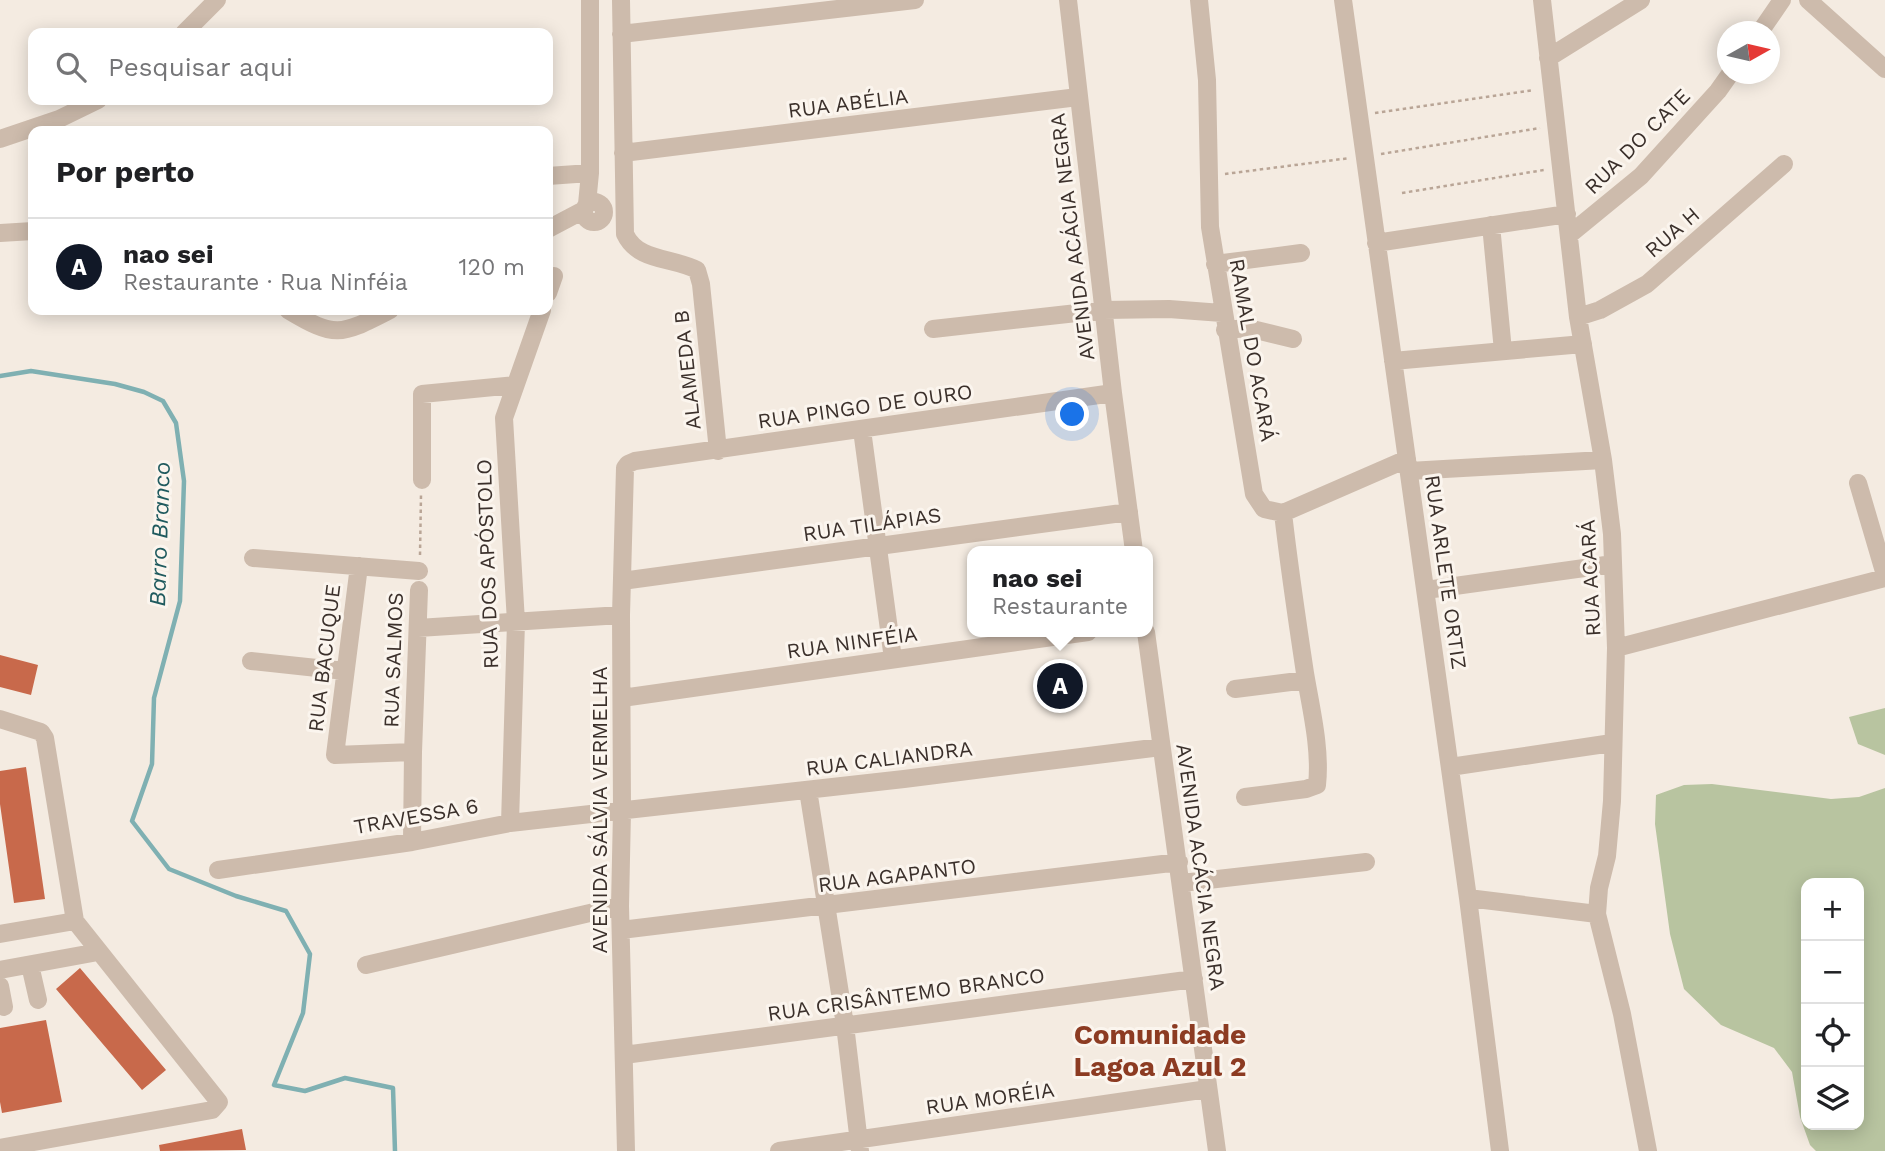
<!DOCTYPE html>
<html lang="pt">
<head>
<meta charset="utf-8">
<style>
  body { margin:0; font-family:"Work Sans",sans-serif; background:#f2f2f2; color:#202124 }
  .controls { position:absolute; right:21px; bottom:21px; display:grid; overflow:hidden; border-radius:14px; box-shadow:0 4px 18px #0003 }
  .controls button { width:63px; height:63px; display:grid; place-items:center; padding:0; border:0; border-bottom:2px solid #e0e0e0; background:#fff; color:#202124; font:35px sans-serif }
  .compass { position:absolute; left:1717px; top:21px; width:63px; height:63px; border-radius:50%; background:#fff; box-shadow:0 4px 18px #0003; rotate:82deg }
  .you { position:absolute; left:1073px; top:415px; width:24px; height:24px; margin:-18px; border:5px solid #fff; border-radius:50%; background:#1a73e8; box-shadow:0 0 0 10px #1a73e833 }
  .badge { display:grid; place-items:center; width:46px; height:46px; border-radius:50%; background:#111827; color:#fff; font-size:23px; font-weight:700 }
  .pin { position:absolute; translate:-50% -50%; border:4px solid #fff; box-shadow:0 2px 7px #0006 }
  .popup { position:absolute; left:967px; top:546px; width:186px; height:91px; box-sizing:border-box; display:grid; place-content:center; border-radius:14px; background:#fff; filter:drop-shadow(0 2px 5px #0005); font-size:23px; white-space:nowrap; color:#757577 }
  .popup b { font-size:26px; color:#202124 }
  .popup::after { content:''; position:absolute; left:50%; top:100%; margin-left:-14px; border:14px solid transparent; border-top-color:#fff }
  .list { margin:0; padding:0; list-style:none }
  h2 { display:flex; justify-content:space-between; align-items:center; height:91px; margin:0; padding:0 28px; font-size:30px }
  h2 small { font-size:23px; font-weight:400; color:#757577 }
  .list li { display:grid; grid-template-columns:46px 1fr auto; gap:21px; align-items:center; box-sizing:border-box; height:98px; padding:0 28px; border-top:2px solid #e0e0e0 }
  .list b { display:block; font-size:26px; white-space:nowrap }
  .list p { margin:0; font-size:23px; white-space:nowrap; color:#757577 }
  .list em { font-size:23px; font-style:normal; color:#757577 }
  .icon { flex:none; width:38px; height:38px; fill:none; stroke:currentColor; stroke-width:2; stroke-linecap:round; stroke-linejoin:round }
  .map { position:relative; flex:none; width:1885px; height:1151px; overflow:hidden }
  .search { position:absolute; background:#fff; box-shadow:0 4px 18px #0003; left:28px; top:28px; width:525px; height:77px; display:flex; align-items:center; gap:18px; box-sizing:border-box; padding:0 24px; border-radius:14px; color:#757577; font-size:26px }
  .panel { position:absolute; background:#fff; box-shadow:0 4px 18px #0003; left:28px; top:126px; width:525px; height:189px; border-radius:14px }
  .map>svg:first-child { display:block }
</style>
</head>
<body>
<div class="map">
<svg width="1885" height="1151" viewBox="0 0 1885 1151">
  <rect width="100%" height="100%" fill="#f4ebe1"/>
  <path fill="#b8c4a0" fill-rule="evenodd" d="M1885,708V755L1858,744L1849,717Z
    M1712,784L1831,799L1859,797L1885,788V1151H1816L1810,1145L1800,1117L1792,1072L1774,1048L1721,1025L1684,989L1670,934L1655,824L1656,795L1684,785ZM1806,883H1859V1125H1806Z"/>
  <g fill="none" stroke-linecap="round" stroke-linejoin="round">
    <path stroke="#7fb0b2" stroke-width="4.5" d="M0,376L31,371L115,384L144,392L163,401L176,423L184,481L180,601L154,698L152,764L132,821L169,869L236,896L286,911L310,954L303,1013L274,1085L305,1091L345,1078L393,1088L395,1151"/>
  </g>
  <path fill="#c8694b" d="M0,655L38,665L31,695L0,687Z
    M26,767L45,899L14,903L0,804V771Z
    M80,968L166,1070L142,1090L56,989Z
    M46,1020L62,1102L2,1113L0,1102V1028Z
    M242,1129L246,1150L160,1151L159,1145Z"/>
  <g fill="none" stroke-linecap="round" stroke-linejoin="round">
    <path stroke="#b9a596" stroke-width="2.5" stroke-dasharray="3.5 3.5" stroke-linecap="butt" d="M1375,113L1534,90
      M1381,154L1540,128
      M1225,174L1350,158
      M1402,193L1544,170
      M420,555L421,495"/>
    <path stroke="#cdbbac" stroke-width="18" d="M621,0L625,234C638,262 672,257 697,270L701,284L718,451
      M1068,0L1113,393L1134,551
      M1199,0L1207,80L1210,227L1254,494L1264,509L1283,513L1407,459
      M1343,0L1468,898L1500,1151
      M1542,0L1578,317L1603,460L1612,534L1616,648L1612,801L1607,856L1599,888L1597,914L1622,1014L1648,1151
      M1808,0L1885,69
      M1760,32L1782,0
      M184,33L217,0
      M621,34L915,0
      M1548,58L1641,0
      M0,139L59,119L98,100
      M623,153L1078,97
      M548,176L590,173
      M584 212a10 10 0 1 1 20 0a10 10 0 1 1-20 0Z
      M587,204L590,173V0
      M1491,225L1503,351
      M548,229L584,210
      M0,233L33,231
      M1569,235L1641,176L1718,91L1730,74
      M1376,243L1567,214
      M1215,264L1301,253
      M548,293L554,276
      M288,310C336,339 341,335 390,310
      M1578,317L1600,310L1647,284L1784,164
      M933,329L1104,310L1169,309L1222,313
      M1225,330L1248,328L1293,339
      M1393,361L1583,344
      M862,430L893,659
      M1409,471L1603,460
      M422,480V394L515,385
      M1858,483L1885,575
      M253,558L419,571
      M359,566L335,755L413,752
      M622,581L1129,512
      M1426,590L1613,564
      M418,628L621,615
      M1146,632L1217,1151
      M1616,648L1885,578
      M251,661L345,671
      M1235,689L1306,680
      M622,698L1088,632
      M0,719L41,732L45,738L75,921L219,1102L212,1110L0,1148
      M1450,767L1612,743
      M808,790L845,1025L860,1151
      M1245,797L1306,789L1317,785C1321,749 1311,709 1305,673C1297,620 1289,566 1283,513
      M510,823L516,622L504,418L542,310
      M412,842L413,752L419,590
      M218,870L412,842L510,823L904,779L1161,747
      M1182,883L1366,862
      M1468,898L1597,914
      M621,930L1179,862
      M0,934L75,921
      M30,965L38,1000
      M366,965L620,906
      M0,970L98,952
      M0,986L4,1007
      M624,1055L1194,979
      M626,1151L620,906L622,811L621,615L625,468L628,464L635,461L1113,393
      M779,1151L1208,1089"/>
  </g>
  <g text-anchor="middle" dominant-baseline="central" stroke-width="6" stroke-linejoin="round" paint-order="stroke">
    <g font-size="21" fill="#3b302b" stroke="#fbf5ee">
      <text transform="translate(848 103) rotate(-7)">RUA ABÉLIA</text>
      <text transform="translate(1637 141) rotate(-45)">RUA DO CATE</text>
      <text transform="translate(1672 232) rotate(-41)">RUA H</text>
      <text transform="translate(1072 237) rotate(-97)">AVENIDA ACÁCIA NEGRA</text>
      <text transform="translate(1253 350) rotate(80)">RAMAL DO ACARÁ</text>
      <text transform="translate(687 370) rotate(-96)">ALAMEDA B</text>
      <text transform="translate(865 406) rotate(-8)">RUA PINGO DE OURO</text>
      <text transform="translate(872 524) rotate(-8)">RUA TILÁPIAS</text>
      <text transform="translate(487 564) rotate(-92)">RUA DOS APÓSTOLO</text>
      <text transform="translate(1446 572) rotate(82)">RUA ARLETE ORTIZ</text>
      <text transform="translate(1590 578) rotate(-93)">RUA ACARÁ</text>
      <text transform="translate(852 642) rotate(-8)">RUA NINFÉIA</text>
      <text transform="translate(324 658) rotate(-83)">RUA BACUQUE</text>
      <text transform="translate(393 660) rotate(-88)">RUA SALMOS</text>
      <text transform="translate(889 758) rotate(-7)">RUA CALIANDRA</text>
      <text transform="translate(599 810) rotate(-90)">AVENIDA SÁLVIA VERMELHA</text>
      <text transform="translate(416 816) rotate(-10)">TRAVESSA 6</text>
      <text transform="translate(1201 867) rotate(82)">AVENIDA ACÁCIA NEGRA</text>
      <text transform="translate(897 875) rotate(-7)">RUA AGAPANTO</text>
      <text transform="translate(906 994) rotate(-8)">RUA CRISÂNTEMO BRANCO</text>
      <text transform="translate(990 1098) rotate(-8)">RUA MORÉIA</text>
    </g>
    <g font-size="23" font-style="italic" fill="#1f5a5e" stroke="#fbf5ee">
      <text transform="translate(160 534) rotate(-88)">Barro Branco</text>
    </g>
    <g font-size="28" font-weight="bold" fill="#8c3b22" stroke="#fbf5ee">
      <text x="1160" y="1034">Comunidade<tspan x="1160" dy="32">Lagoa Azul 2</tspan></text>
    </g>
  </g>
</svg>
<div class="controls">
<button>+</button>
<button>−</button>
<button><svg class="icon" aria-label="locate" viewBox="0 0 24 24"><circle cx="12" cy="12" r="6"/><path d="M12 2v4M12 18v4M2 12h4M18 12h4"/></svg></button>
<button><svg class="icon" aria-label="layers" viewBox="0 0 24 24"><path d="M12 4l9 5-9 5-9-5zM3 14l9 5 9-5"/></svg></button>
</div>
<svg class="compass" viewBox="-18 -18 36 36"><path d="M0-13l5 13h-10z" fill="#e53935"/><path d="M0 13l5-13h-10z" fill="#757577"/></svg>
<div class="you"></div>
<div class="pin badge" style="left:1060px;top:686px">A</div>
<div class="popup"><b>nao sei</b>Restaurante</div>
<div class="search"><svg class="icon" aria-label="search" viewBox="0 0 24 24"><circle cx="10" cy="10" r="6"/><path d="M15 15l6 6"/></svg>Pesquisar aqui</div>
<section class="panel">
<h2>Por perto<small></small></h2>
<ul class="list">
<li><span class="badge">A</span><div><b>nao sei</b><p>Restaurante · Rua Ninféia</p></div><em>120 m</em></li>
</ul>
</section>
</div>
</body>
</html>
